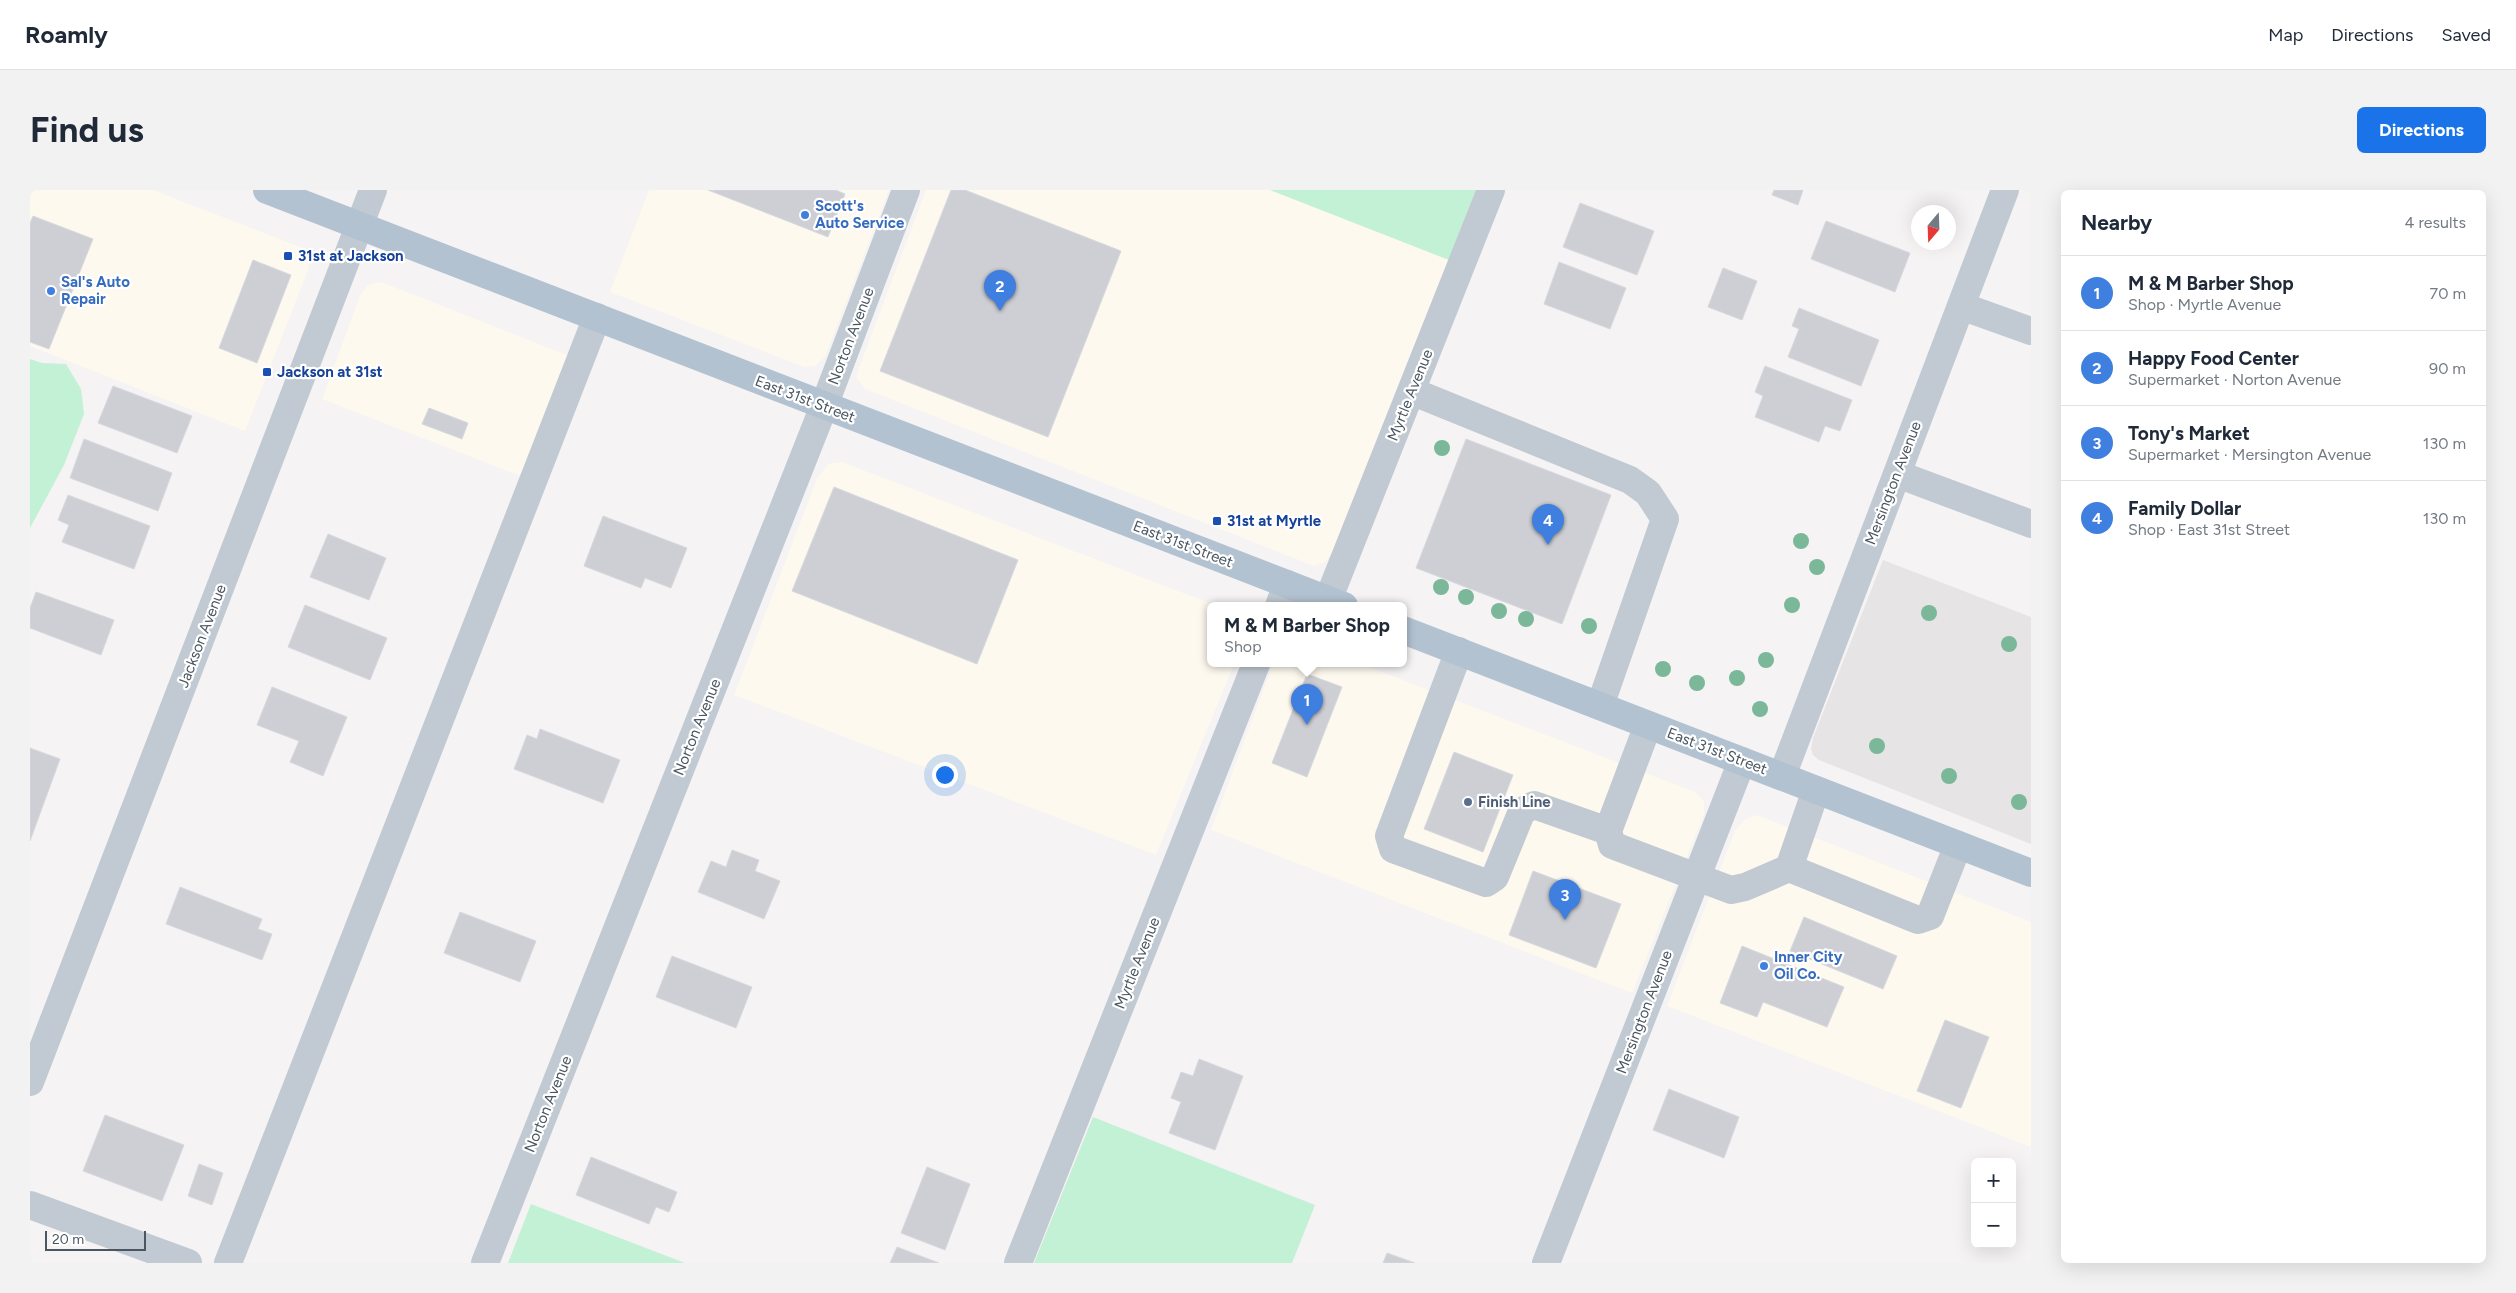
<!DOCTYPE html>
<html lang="en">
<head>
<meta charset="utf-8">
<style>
  body { margin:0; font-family:Figtree,sans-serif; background:#f2f2f3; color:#1f2937 }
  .controls { position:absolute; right:15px; bottom:15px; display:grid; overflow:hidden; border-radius:8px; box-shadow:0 5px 20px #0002 }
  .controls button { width:45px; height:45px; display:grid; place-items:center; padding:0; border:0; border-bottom:1px solid #e0e1e3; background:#fff; color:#1f2937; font:25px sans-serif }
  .compass { position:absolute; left:1881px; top:15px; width:45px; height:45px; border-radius:50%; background:#fff; box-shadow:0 5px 20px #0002; rotate:199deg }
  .scale { position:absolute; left:15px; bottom:12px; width:101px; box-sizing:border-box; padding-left:5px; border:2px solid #4a5661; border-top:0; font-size:14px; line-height:18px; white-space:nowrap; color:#4a5661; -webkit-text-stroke:4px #fff; paint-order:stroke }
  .you { position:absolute; left:914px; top:584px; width:18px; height:18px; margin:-12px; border:4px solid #fff; border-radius:50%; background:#1a73e8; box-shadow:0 0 0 8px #1a73e833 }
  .badge { display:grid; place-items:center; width:32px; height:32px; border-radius:50%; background:#1a73e8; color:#fff; font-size:16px; font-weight:700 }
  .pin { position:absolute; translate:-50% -41px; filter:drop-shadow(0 1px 2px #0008) }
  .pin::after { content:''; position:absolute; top:26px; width:18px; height:15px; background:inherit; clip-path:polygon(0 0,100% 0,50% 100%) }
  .popup { position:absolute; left:1177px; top:412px; width:200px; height:65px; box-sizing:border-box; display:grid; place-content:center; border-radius:8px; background:#fff; filter:drop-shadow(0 1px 4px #0005); font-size:16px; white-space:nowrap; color:#747a83 }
  .popup b { font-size:19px; color:#1f2937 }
  .popup::after { content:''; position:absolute; left:50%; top:100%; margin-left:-10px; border:10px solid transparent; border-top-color:#fff }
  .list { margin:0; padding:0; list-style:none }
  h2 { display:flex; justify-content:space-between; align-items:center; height:65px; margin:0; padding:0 20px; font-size:21px }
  h2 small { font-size:16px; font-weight:400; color:#747a83 }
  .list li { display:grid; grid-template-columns:32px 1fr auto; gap:15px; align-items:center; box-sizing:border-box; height:75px; padding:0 20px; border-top:1px solid #e0e1e3 }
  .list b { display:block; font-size:19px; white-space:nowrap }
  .list p { margin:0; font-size:16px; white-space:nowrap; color:#747a83 }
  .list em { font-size:16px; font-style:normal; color:#747a83 }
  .map { position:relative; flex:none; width:2001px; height:1073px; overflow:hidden; border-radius:8px }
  header { display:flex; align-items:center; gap:30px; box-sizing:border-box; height:70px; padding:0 25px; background:#fff; border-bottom:1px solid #e0e1e3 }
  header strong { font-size:24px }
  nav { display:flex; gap:28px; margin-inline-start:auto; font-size:18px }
  .intro { display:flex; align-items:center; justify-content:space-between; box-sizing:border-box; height:120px; padding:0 30px }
  h1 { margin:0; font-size:35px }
  .button { padding:12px 22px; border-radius:8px; background:#1a73e8; color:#fff; font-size:18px; font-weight:700 }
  main { display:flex; gap:30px; padding:0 30px }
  aside { flex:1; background:#fff; border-radius:8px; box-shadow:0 5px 20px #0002 }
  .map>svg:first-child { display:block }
</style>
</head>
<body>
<header>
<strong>Roamly</strong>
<nav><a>Map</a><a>Directions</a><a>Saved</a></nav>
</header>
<div class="intro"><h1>Find us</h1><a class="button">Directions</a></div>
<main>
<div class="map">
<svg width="2001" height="1073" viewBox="0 0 2001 1073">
  <rect width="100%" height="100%" fill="#f5f3f3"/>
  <path fill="#fdf9ef" d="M0,0H123L270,57L279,68L278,80L215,241L0,156Z
    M619,0H859L795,167L785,176L774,177L580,102Z
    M896,0H1240L1419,70L1301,365L1294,373L1284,376L835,199L827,188L829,178Z
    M351,92L560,174L516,296L292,209L330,106L338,95Z
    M812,272L1187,416H1181V474H1204L1126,665L704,505L787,289L798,274Z
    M1243,474H1331L1665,602L1674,611V624L1602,803L1181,640Z
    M1727,625L2001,732V957L1637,816L1705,641L1715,629Z"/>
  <path fill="#e6e4e5" d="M1853,370L2001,427V654L1789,570L1783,565L1781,559L1783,548Z"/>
  <path fill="#c3f1d5" d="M1240,0H1446L1419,70Z
    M0,169L12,173L36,174L51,199L54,224L34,275L0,338Z
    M1063,927L1285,1015L1262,1073H1004Z
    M501,1014L655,1073H478Z"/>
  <path fill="#cdcfd5" stroke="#d7d9de" d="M678,0H806L815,4L798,47Z
    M921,0H935L1091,61L1018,247L850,181Z
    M1744,0H1773L1768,15L1742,5Z
    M1550,13L1624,41L1607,85L1533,57Z
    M3,26L63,49L19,159L0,152V33Z
    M1796,31L1880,63L1865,102L1781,69Z
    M223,70L261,85L227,173L189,158Z
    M1529,72L1596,98L1580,139L1514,114Z
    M1693,78L1727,91L1712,130L1678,117Z
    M1769,118L1849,150L1831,196L1758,167L1769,139L1762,136Z
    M1735,176L1822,210L1810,241L1795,236L1789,252L1725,227L1733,206L1725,202Z
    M83,196L162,226L147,263L68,233Z
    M399,218L438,233L432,249L392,234Z
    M54,249L142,283L128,321L40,288Z
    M1436,249L1581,305L1532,434L1386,378Z
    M804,297L988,370L947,474L762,401Z
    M38,305L120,336L104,379L32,352L39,335L28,330Z
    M573,326L657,358L641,398L615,388L611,398L554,376Z
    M298,344L356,368L339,410L280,387Z
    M6,402L84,430L71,465L0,438V418Z
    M275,415L357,448L340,490L258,457Z
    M1277,484L1312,497L1277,587L1242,573Z
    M242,497L317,527L293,586L260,572L269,551L227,535Z
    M510,539L590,570L573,613L484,579L497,545L507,549Z
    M0,558L30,569L0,651Z
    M1424,562L1483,585L1453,662L1394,639Z
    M702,660L729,670L725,681L750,691L734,729L668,702L681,671L696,677Z
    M1503,681L1591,714L1566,778L1479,745Z
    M150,697L232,729L228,739L242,744L232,770L136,734Z
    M430,722L506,751L490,792L414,763Z
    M1774,727L1867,766L1853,799L1760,761Z
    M1712,756L1814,797L1797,837L1733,812L1727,827L1690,813Z
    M642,766L722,797L706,838L626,807Z
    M1915,830L1959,847L1931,918L1887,901Z
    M1169,869L1213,886L1185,960L1139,943L1151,912L1141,908L1151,882L1163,886Z
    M1639,899L1709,927L1694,968L1623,940Z
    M75,925L154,955L132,1011L53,981Z
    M561,967L647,1002L639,1022L626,1017L619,1034L546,1005Z
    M169,974L193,983L182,1015L158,1006Z
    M897,977L940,994L915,1060L871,1043Z
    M867,1057L909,1073H860Z
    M1357,1063L1385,1073H1353Z"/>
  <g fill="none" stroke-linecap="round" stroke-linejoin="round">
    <path stroke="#c1cad2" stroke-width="28" d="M1931,116L2001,141
      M1381,201L1600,290L1618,303L1635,329L1570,516
      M1867,284L2001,334
      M1298,410L1461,0
      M1249,416L1257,394
      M1429,461L1359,646L1363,659L1456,693L1465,687L1492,621L1504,615L1578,641
      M1618,535L1578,641L1582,655L1701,700L1715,697L1759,678
      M1752,586L1975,0
      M1786,600L1759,678L1888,730L1900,726L1928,655
      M0,892L343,0
      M0,1015L158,1073
      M198,1073L567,127
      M455,1073L794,216L876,0
      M988,1073L1226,474
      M1516,1073L1712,571"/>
    <path stroke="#b3c2d1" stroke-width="28" d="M237,0L1314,416
      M1373,440L2001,683"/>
  </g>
  <g fill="#7bb799">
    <circle cx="1412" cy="258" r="8"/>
    <circle cx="1771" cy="351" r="8"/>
    <circle cx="1787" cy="377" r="8"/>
    <circle cx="1411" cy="397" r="8"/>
    <circle cx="1436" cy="407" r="8"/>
    <circle cx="1762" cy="415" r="8"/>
    <circle cx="1469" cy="421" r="8"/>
    <circle cx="1899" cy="423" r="8"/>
    <circle cx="1496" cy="429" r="8"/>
    <circle cx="1559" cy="436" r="8"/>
    <circle cx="1979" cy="454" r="8"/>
    <circle cx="1736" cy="470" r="8"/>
    <circle cx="1633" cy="479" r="8"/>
    <circle cx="1707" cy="488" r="8"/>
    <circle cx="1667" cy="493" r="8"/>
    <circle cx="1730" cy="519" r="8"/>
    <circle cx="1847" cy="556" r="8"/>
    <circle cx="1919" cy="586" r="8"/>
    <circle cx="1989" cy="612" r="8"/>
  </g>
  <g fill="#3f7fe0" stroke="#fff" stroke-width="2">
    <circle cx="775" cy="25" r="5"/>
    <circle cx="21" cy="101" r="5"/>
    <circle cx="1734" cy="776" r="5"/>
  </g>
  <g fill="#1a4fb4" stroke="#fff" stroke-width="2">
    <rect x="253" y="61" width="10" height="10" rx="2.5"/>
    <rect x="232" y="177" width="10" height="10" rx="2.5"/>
    <rect x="1182" y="326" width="10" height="10" rx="2.5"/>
  </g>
  <circle fill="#5c6f8a" stroke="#fff" stroke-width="2" cx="1438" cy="612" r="5"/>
  <g text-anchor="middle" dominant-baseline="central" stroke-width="4.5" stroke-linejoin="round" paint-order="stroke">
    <g font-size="15" font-weight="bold" fill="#366cbe" stroke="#fff" text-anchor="start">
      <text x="785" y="16">Scott's<tspan x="785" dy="17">Auto Service</tspan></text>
      <text x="31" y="92">Sal's Auto<tspan x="31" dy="17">Repair</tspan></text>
      <text x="1744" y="767">Inner City<tspan x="1744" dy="17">Oil Co.</tspan></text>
    </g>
    <g font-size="15" font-weight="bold" fill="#164399" stroke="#fff" text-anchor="start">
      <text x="268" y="66">31st at Jackson</text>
      <text x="247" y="182">Jackson at 31st</text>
      <text x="1197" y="331">31st at Myrtle</text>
    </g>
    <g font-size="15" fill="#4a5661" stroke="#fff">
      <text transform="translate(821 146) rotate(-69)">Norton Avenue</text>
      <text transform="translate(1380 205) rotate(-68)">Myrtle Avenue</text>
      <text transform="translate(775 209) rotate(21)">East 31st Street</text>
      <text transform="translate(1863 293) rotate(-69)">Mersington Avenue</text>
      <text transform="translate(1153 354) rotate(21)">East 31st Street</text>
      <text transform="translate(172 446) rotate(-69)">Jackson Avenue</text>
      <text transform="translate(667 537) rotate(-68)">Norton Avenue</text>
      <text transform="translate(1687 561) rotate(21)">East 31st Street</text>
      <text transform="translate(1107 773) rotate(-68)">Myrtle Avenue</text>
      <text transform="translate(1614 822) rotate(-69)">Mersington Avenue</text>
      <text transform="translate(518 914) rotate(-68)">Norton Avenue</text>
    </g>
    <g font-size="15" font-weight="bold" fill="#4e5e75" stroke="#fff" text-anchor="start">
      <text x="1448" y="612">Finish Line</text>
    </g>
  </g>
</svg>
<div class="controls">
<button>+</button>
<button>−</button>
</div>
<svg class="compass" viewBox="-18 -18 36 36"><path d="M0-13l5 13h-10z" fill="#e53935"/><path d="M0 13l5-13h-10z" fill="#747a83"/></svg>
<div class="scale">20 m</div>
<div class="you"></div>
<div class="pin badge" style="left:1277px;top:535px;background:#3f7fe0">1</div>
<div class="popup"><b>M &amp; M Barber Shop</b>Shop</div>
<div class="pin badge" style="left:970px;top:121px;background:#3f7fe0">2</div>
<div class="pin badge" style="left:1535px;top:730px;background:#3f7fe0">3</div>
<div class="pin badge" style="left:1518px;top:355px;background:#3f7fe0">4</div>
</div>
<aside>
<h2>Nearby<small>4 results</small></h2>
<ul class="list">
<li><span class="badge" style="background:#3f7fe0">1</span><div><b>M &amp; M Barber Shop</b><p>Shop · Myrtle Avenue</p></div><em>70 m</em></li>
<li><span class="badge" style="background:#3f7fe0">2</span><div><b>Happy Food Center</b><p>Supermarket · Norton Avenue</p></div><em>90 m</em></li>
<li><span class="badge" style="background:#3f7fe0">3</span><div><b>Tony's Market</b><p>Supermarket · Mersington Avenue</p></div><em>130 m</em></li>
<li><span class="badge" style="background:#3f7fe0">4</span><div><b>Family Dollar</b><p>Shop · East 31st Street</p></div><em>130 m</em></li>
</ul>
</aside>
</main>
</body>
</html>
